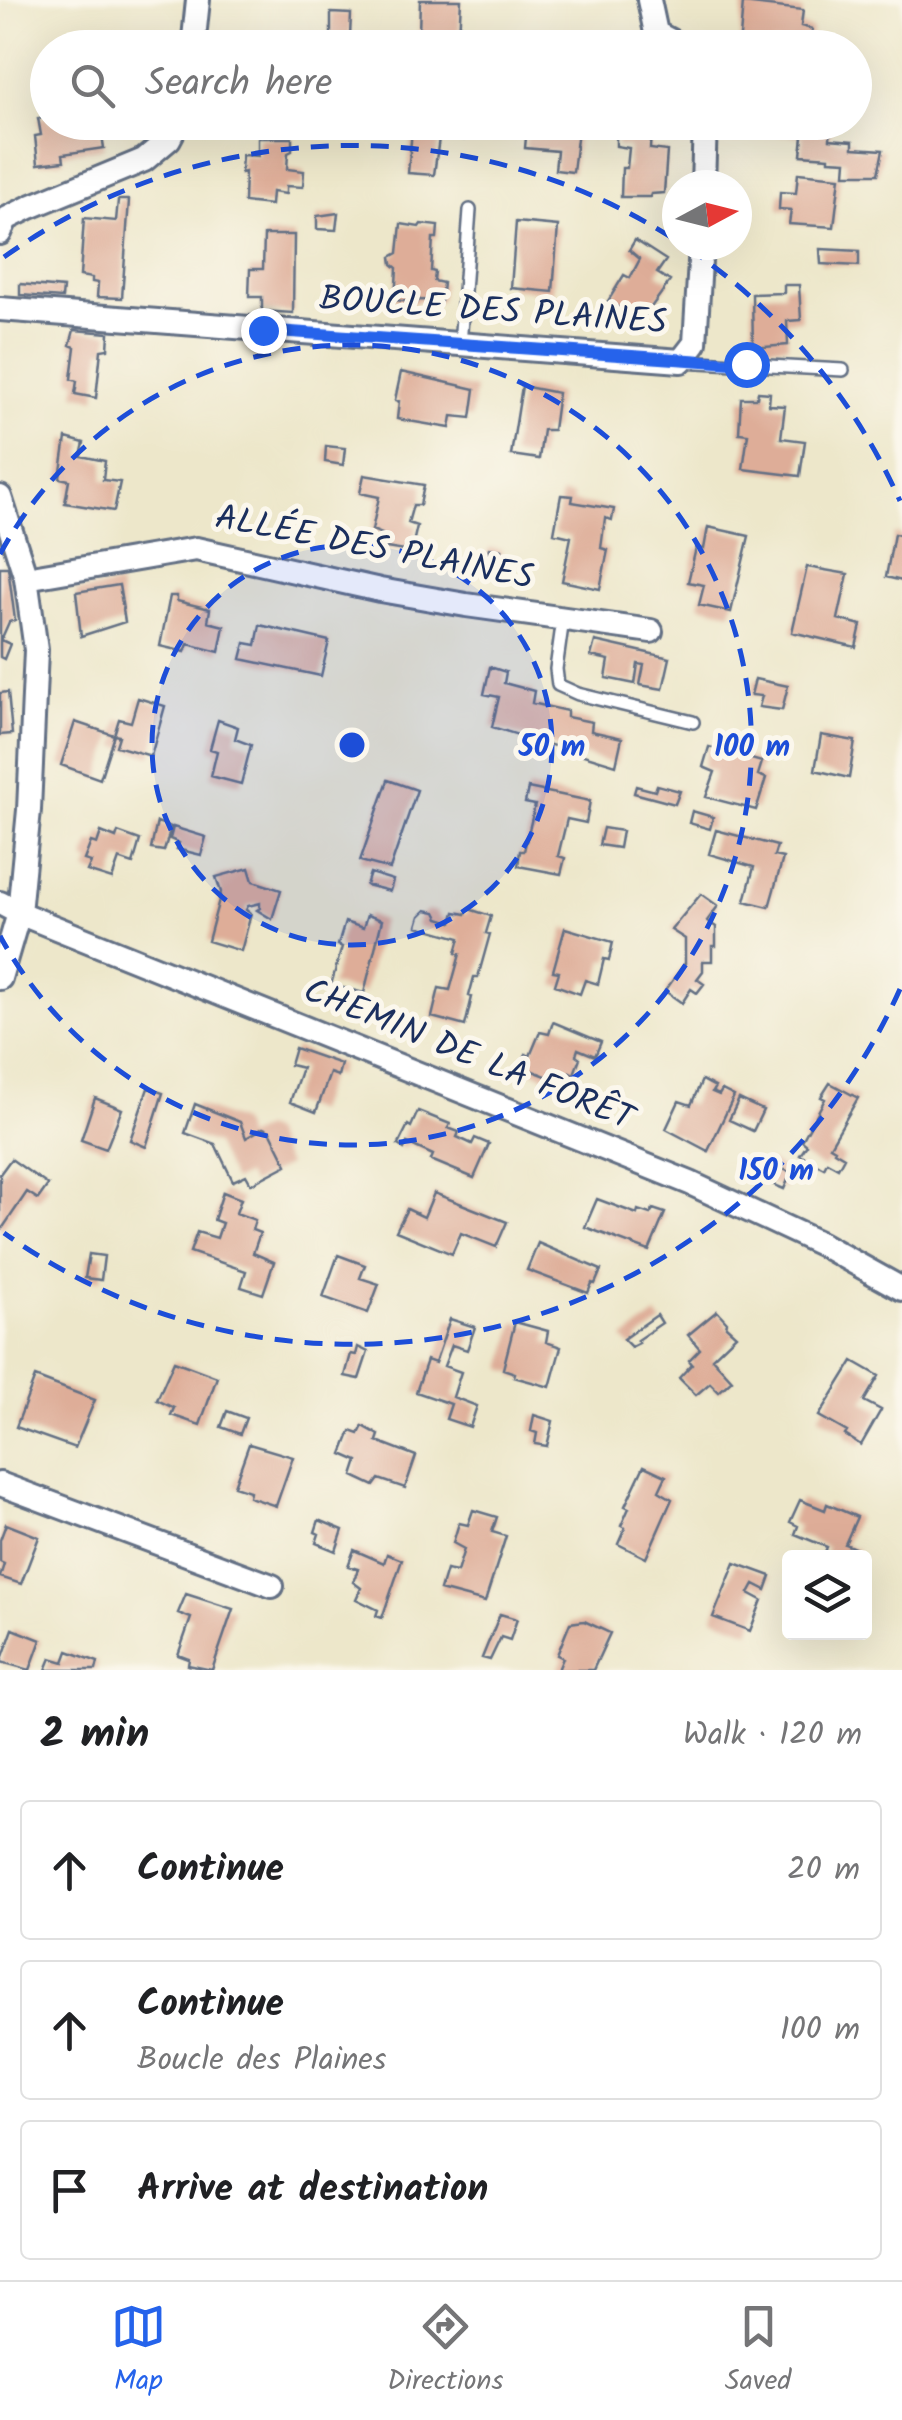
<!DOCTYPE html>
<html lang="en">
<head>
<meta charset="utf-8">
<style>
  body { margin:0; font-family:Kalam,sans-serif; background:#f2f2f2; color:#202124 }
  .controls { position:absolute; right:30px; bottom:30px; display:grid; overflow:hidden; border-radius:10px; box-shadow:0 10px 40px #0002 }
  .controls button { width:90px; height:90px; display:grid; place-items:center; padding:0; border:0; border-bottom:2px solid #e0e0e0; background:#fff; color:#202124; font:50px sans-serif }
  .compass { position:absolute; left:662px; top:170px; width:90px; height:90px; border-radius:50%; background:#fff; box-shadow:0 10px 40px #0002; rotate:83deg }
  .stop { position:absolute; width:30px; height:30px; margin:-22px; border:8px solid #2563eb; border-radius:50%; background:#fff }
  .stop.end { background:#2563eb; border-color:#fff; box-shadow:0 2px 10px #0008 }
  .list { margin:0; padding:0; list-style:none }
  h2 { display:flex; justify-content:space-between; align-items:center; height:130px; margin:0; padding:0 40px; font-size:42px }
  h2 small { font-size:32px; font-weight:400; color:#757577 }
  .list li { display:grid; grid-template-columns:65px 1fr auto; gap:30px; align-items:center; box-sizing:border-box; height:140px; margin:0 20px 20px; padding:0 20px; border:2px solid #e0e0e0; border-radius:10px }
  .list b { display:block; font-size:38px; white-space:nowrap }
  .list p { margin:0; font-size:32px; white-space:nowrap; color:#757577 }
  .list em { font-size:32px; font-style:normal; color:#757577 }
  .icon { flex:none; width:55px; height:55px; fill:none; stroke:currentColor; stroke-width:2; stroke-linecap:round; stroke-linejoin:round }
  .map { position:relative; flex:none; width:902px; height:1670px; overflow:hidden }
  .search { position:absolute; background:#fff; box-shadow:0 10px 40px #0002; left:30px; right:30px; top:30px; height:110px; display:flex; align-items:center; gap:25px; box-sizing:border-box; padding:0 35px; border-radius:55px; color:#757577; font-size:38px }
  .sheet { height:610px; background:#fff }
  nav { display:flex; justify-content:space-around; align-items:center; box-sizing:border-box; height:140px; border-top:2px solid #e0e0e0; background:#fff; font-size:28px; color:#757577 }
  nav a { display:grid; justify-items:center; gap:5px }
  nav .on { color:#2563eb }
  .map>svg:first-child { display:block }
</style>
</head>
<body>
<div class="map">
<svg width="902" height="1670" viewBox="0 0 902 1670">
  <rect width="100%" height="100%" fill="#fbf7ec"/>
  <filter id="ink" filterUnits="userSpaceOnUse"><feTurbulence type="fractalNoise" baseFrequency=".01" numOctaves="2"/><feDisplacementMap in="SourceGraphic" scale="20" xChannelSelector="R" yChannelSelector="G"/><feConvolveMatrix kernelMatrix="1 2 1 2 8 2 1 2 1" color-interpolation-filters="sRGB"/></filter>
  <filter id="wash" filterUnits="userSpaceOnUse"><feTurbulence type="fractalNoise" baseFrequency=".0048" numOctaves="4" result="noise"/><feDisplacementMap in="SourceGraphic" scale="40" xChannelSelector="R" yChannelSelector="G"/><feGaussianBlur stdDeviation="2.25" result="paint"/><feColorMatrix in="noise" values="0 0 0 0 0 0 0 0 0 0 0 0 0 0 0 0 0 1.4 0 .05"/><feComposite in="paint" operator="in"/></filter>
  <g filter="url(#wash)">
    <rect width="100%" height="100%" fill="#ede7ca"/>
    <g id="blocks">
      <path fill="#dead98" d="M420,0H461L459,36L419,34Z
        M743,3L803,10L801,26L812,29L811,45L772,43V48H739Z
        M331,13L351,14L350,37L331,36Z
        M273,34L326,39L325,48H272Z
        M48,117V122H100L104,148L63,154L64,161L38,164L35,136L41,135L38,118Z
        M404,122H466L464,140L439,138L434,175L408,173L412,130L403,129Z
        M532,122H579L573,172L555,170L557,151L525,148L527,126H532Z
        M774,122H810L809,126L831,127L830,139L853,141V148L883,150L878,174H845L846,161L829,160V157L801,155L803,136L774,134Z
        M616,130H651L650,149L667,151L664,193L651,194L650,197H621L622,168H627L629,148L616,146Z
        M258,138H292V151L288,153L287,169L304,171L303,187L286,186V194L272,192L271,205L244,202L245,172L241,173L242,155L258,156Z
        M798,173L840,177L834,227L789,224L791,210L779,209L780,192L796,193Z
        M118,200H129L122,298L97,297L98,283L92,282V278L80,276L84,218L116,221Z
        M338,213L336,230L317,229V216Z
        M516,222L558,226L553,292L511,288Z
        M401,224L419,227L421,224L438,226L437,238H433L431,271L435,272L434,281L443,283L441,301L419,300L416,303L395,300L397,268L392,264L391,257L398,253Z
        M264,235H294L293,313L262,311V297H249L250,269H263Z
        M635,240L666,260L657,273L670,281L644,317L633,312L631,315L608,301L624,275L630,278L640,259L629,250Z
        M820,249L859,251V266L821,264Z
        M20,284L63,288L62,298L20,295Z
        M784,285H799L801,320L787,321L788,345L753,348L752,294L784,293Z
        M74,330L109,333L108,349L101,350L96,398L75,394L77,381L71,379L75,347L70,345Z
        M401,372L475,389L471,418L452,416L450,428L397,419L399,401L395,400Z
        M522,386L558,393L553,430H543L539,459L511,455Z
        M758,392L770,393L769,405L785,406L781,438L805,441L800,476L743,469L748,434L739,433L741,398H757Z
        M66,438L84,443L81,456L105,461L103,480L120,482L114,511L65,503L69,480L60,478Z
        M326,446L345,448L343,465L325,462Z
        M364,475L424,485L420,505H413L408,523L417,526L411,552L380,547L382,534L372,530L379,497L360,493Z
        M561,495L573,496L572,502L614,509L612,520L605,518L601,548L608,550L600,589L562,581L571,537L554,533Z
        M708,527L749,536L731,612L699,605L704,585L688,582L696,548L704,549Z
        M894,534L902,535V581L886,577Z
        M489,548L502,550L496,576L483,574Z
        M0,567H8L15,620L9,622L1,640L10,644L4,659L0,657Z
        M807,567L848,574L838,619L861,625L856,647L792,632Z
        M119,585L125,622L81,636L76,592Z
        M170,596H177V601L210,609L208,622L224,626L219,652L188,644L185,652L160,646Z
        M260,625L329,641L321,676L241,659L245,643L256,645Z
        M595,641L670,658L663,689L640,685L644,665L638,664L635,684L606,678L609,660L591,656Z
        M490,667L506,672L504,683L534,691L532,703L567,711V717L592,722L591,731L622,738L616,765L492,727L499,697L484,694Z
        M755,679L788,686L782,710L759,707L762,696L751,695Z
        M8,692L12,734L0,735V693Z
        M138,698L165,706L151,756L116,746L119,736L114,735L119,719L131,722Z
        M218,720L238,727L235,739L251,745L241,784L211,776L217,751L210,749Z
        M75,722L114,735L100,779L61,765Z
        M821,735L855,741L849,778L815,770Z
        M709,747L762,762L758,775L766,778L756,810L706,797L715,772L703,767Z
        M388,780L417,790L390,869L360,861Z
        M657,785L680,791L675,804L634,793L636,786L655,791Z
        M528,788L590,801L586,823L567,819L558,856L565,858L561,874L518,866L520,851H524L535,805L525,803Z
        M692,811L713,817L710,829L689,823Z
        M157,822L171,827L164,851L151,849Z
        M173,827L206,837L201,855L177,849L179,843L170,839Z
        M603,828L622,831L619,848L599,845Z
        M716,830L777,846L774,856L783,858L769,907L745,901L754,867L709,854Z
        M101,832L116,838L118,832L140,840L133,864L119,859L112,879L87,871L91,862L84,860L91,842L97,844Z
        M249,868L253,881L281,890L272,919L257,910L260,908V903L248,906L246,910L251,914L241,951L208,941L221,892L216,877Z
        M370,873L393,880L390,891L366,885Z
        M701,894L718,906L707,921L716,927V946H712V961H703V971L697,979L704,984L697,993L691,989L682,1003L665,991L685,963V939L671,930Z
        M469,909L491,916L486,933L490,934L478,977H474L469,996L472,997L465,1026L432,1017L439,988L450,990L460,954L456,953L460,938L417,926L420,916L426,910L436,912L439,918L452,922L455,912L466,914Z
        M367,915L382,920L364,993L331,985L342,947L338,945L345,922L363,928Z
        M565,928L613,942L609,960L604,959L598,984L585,980L580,994L555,985L559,972L553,971Z
        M553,1022L601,1042L595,1056L578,1049L576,1055L580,1058L574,1074L570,1072L564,1083L520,1066L526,1054L530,1056L540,1032L549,1034Z
        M295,1048L341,1064L338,1076L330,1073L316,1112L290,1102L302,1068L290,1065Z
        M702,1080L715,1087L712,1092L719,1095L722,1090L734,1096L708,1151L666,1129L679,1101L691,1105Z
        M830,1083L858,1098L830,1146L835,1149L834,1151L844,1157L838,1168L827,1162L824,1168L800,1155L807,1145L802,1141L825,1099L821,1097Z
        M148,1088L163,1093L146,1147L130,1140Z
        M95,1098L122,1109L106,1149L81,1140Z
        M739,1099L763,1110L753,1131L729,1120Z
        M195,1104L240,1122L246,1138L263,1128L270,1131L287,1165L251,1184L246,1175L233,1181L215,1144L185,1133Z
        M418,1111L450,1124L448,1128L459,1132L457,1137L472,1144L475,1138L489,1144L474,1178L431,1160L433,1155L407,1143L404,1149L398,1145L408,1125L411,1127Z
        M11,1159L48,1185L38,1199L27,1192L0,1232V1174Z
        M766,1160L791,1173L784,1189L758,1178Z
        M223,1192L241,1199L236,1213L255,1220L252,1230L260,1233L253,1253L274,1262L263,1294L241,1287L246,1271L190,1252L197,1232L217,1238L222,1223L214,1220Z
        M434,1193L507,1222L496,1247L461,1233L452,1254L396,1231L407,1209L424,1217Z
        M597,1199L637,1214L638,1210L650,1214L653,1209L665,1213L649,1251L585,1227Z
        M538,1243L601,1270L595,1284L592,1283L588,1293L527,1270Z
        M89,1254L104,1256L101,1280L85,1278Z
        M338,1255L365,1265L360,1278L379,1284L368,1313L323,1297Z
        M717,1311L727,1322L726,1326L736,1335L712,1358L732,1380L719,1392L710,1383L696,1395L679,1378L692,1364L689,1360L700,1349L688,1335Z
        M657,1315L662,1323L637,1340L639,1343L631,1347L623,1339Z
        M450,1319L475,1327L467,1350L452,1345L444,1366L461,1372L453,1397L477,1406L470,1427L446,1419L451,1404L416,1392L427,1360L435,1363Z
        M515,1322L548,1331L546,1342L561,1347L550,1387L514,1377L515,1373L503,1369Z
        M358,1347L368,1352L359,1379L345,1376L351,1354L356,1355Z
        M174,1361L217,1377L200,1425L171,1415L174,1408L157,1400Z
        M853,1361L879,1376L864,1401L881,1410L861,1445L845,1435L847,1432L819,1416Z
        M35,1377L95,1400L75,1448L16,1427Z
        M227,1411L246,1418L240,1434L221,1427Z
        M534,1415L553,1421L547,1446L535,1444L537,1433L531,1431Z
        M363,1426L379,1435L377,1441L416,1456L405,1488L379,1479L374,1486L353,1476L358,1461L342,1454L351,1431L359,1434Z
        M249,1444L293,1457L276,1506L249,1497L250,1491L234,1486Z
        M644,1466L666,1476L659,1491L672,1499L646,1558L618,1544L625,1528L621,1526L629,1508L625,1506Z
        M800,1500L825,1510L827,1504L857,1517L845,1544L859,1550L855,1558H840L825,1552L827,1547L795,1534L798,1526L790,1522Z
        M473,1510L497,1517L492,1532L506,1536L485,1602L440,1590L446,1570L457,1572L464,1549L453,1543L459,1523L468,1525Z
        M319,1520L343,1530L336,1551L316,1543L319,1534L315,1532Z
        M6,1524L39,1537L21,1584L0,1577L4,1564L0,1562V1540Z
        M354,1550L384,1563L387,1554L402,1560L382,1618L376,1616L378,1610L356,1599L361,1588L353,1582L358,1569L348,1566Z
        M735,1563L771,1576L766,1590L754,1584L749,1593L762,1600L750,1631L713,1617Z
        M186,1594L233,1609L212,1670L188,1665L189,1659L178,1655L191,1618L178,1613Z
        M500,1614L517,1619L510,1640L501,1637L490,1660L482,1658Z
        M584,1621L610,1633L593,1670H558L563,1658L557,1655L570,1623Z
        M13,1629L41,1640L30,1670L1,1662Z
        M68,1651L98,1662L96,1670H46L51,1658L64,1662Z"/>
    </g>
  </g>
  <g filter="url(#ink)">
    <use href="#blocks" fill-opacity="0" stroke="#646f84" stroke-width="2.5"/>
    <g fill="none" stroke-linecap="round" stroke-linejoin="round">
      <g stroke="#646f84" stroke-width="16">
        <path id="lane" d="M460,345L470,210
          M681,361L843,370
          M563,619L556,669L558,685L578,694L693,722"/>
      </g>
      <g stroke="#646f84" stroke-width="28">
        <path id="street" d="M649,0L656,33L684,48
          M193,48L198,0
          M703,185L705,122
          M0,233L6,219L30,207L144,160L169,139L178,122
          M0,309L681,361L695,343L701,245
          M0,497L26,578L36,650L29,810L19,913L0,978
          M26,578L196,549L380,590L466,605L651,631
          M0,903L19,913L690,1183L821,1244L902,1289
          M0,1484L272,1586"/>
      </g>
      <use href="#lane" stroke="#fff" stroke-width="11"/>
      <use href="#street" stroke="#fff" stroke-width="22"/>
    </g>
  </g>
  <g fill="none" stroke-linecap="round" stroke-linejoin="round" filter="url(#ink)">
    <path stroke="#2563eb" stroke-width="12" d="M263,330L746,364"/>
  </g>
  <circle cx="352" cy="745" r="200" fill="#1d4ed8" fill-opacity=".12"/>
  <g fill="none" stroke="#1d4ed8" stroke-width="5" stroke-dasharray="18 12">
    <circle cx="352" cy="745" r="200"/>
    <path d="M0 554A400 400 0 1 1 0 936"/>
    <path d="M900 989A600 600 0 0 1 4 1233M4 257A600 600 0 0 1 674 239M688 248A600 600 0 0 1 900 501"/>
  </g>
  <g text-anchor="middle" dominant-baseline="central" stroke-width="10" stroke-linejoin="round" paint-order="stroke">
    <g font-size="35" fill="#1b2f5e" stroke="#fbf7ec">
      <text transform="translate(493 312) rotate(4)">BOUCLE DES PLAINES</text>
      <text transform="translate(374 549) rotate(11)">ALLÉE DES PLAINES</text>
      <text transform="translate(468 1056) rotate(22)">CHEMIN DE LA FORÊT</text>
    </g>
  </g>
  <circle cx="352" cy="745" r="15" fill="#1d4ed8" stroke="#fbf7ec" stroke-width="5"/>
  <g font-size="30" text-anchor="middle" font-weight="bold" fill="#1d4ed8" stroke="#fbf7ec" stroke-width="10" stroke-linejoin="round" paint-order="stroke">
    <text x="552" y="756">50 m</text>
    <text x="752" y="756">100 m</text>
    <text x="776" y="1180">150 m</text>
  </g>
</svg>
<div class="controls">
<button><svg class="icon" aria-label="layers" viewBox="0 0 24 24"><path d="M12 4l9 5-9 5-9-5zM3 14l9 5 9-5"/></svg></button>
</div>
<svg class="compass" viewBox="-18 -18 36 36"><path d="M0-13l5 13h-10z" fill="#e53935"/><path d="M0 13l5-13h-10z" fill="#757577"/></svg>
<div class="stop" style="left:746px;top:364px"></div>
<div class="stop end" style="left:263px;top:330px"></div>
<div class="search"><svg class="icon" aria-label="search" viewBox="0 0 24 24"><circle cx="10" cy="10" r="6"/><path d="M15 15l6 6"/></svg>Search here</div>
</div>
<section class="sheet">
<h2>2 min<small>Walk · 120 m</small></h2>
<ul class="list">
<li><svg class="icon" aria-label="ahead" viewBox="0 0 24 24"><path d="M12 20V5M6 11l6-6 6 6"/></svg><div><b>Continue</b></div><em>20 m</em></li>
<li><svg class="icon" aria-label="ahead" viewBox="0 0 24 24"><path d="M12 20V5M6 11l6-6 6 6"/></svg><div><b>Continue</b><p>Boucle des Plaines</p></div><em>100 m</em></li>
<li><svg class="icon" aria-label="arrive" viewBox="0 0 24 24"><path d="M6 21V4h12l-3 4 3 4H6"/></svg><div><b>Arrive at destination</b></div></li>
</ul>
</section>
<nav>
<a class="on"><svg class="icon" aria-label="map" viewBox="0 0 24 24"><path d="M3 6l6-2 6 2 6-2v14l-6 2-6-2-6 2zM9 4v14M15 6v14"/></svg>Map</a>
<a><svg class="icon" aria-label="directions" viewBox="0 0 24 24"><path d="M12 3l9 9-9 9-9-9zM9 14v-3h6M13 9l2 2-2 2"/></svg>Directions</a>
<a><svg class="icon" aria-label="saved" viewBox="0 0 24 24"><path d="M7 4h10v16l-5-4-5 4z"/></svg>Saved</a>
</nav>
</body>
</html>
